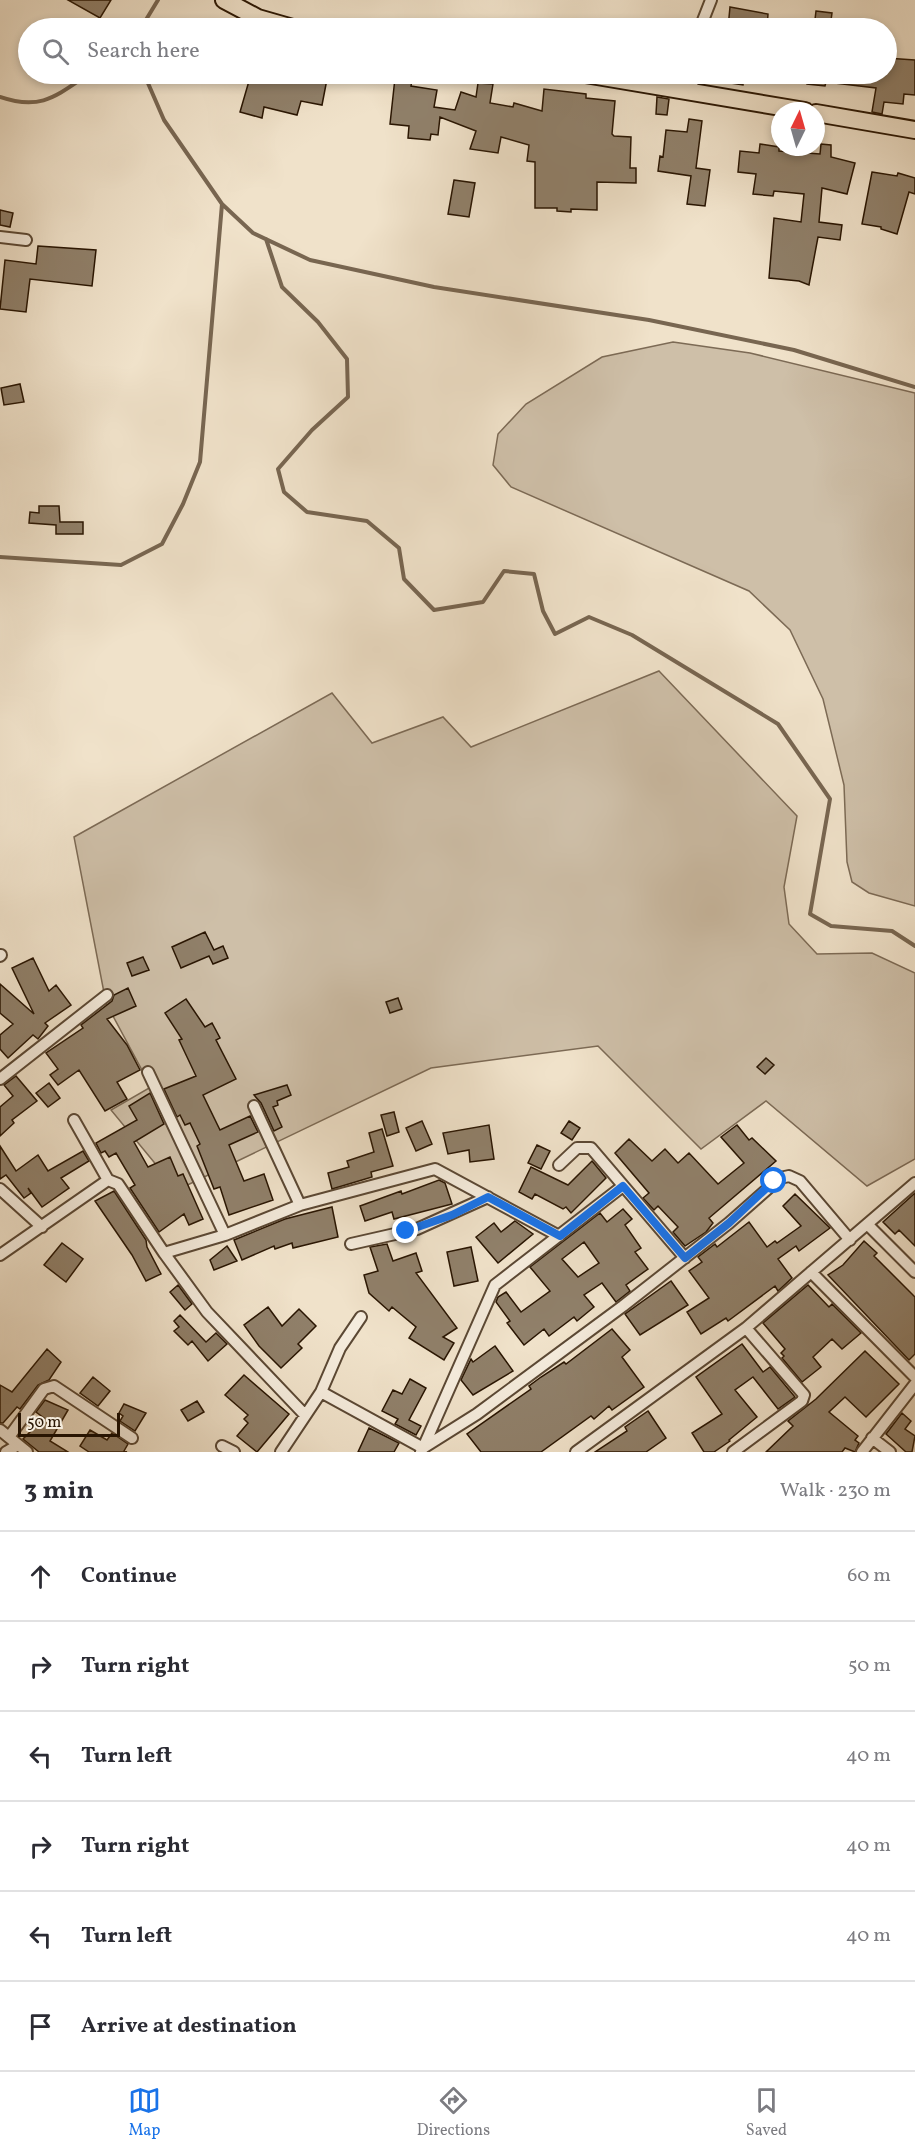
<!DOCTYPE html>
<html lang="en">
<head>
<meta charset="utf-8">
<style>
  body { margin:0; font-family:Vollkorn,serif; background:#f2f2f3; color:#2b2b33 }
  .compass { position:absolute; left:771px; top:102px; width:54px; height:54px; border-radius:50%; background:#fff; box-shadow:0 3px 9px #0003; rotate:5deg }
  .scale { position:absolute; left:18px; bottom:15px; width:102px; box-sizing:border-box; padding-left:6px; border:3px solid #291502; border-top:0; font-size:16px; line-height:21px; white-space:nowrap; color:#291502; -webkit-text-stroke:4px #f5ecdd; paint-order:stroke }
  .stop { position:absolute; width:18px; height:18px; margin:-14px; border:4px solid #1a73e8; border-radius:50%; background:#fff }
  .stop.end { background:#1a73e8; border-color:#fff; box-shadow:0 2px 6px #0008 }
  .list { margin:0; padding:0; list-style:none }
  h2 { display:flex; justify-content:space-between; align-items:center; height:78px; margin:0; padding:0 24px; font-size:26px }
  h2 small { font-size:20px; font-weight:400; color:#7c7c81 }
  .list li { display:grid; grid-template-columns:39px 1fr auto; gap:18px; align-items:center; box-sizing:border-box; height:90px; padding:0 24px; border-top:2px solid #e1e1e2 }
  .list b { display:block; font-size:22px; white-space:nowrap }
  .list em { font-size:20px; font-style:normal; color:#7c7c81 }
  .icon { flex:none; width:33px; height:33px; fill:none; stroke:currentColor; stroke-width:2; stroke-linecap:round; stroke-linejoin:round }
  .map { position:relative; flex:none; width:915px; height:1452px; overflow:hidden }
  .search { position:absolute; background:#fff; box-shadow:0 3px 9px #0003; left:18px; right:18px; top:18px; height:66px; display:flex; align-items:center; gap:15px; box-sizing:border-box; padding:0 21px; border-radius:33px; color:#7c7c81; font-size:22px }
  .sheet { height:618px; background:#fff }
  nav { display:flex; justify-content:space-around; align-items:center; box-sizing:border-box; height:84px; border-top:2px solid #e1e1e2; background:#fff; font-size:16px; color:#7c7c81 }
  nav a { display:grid; justify-items:center; gap:3px }
  nav .on { color:#1a73e8 }
  .map>svg:first-child { display:block }
</style>
</head>
<body>
<div class="map">
<svg width="915" height="1452" viewBox="0 0 915 1452">
  <rect width="100%" height="100%" fill="#f0e2ca"/>
  <filter id="stains"><feTurbulence type="fractalNoise" baseFrequency=".00333" numOctaves="4"/><feColorMatrix values="0 0 0 0 .2 0 0 0 0 .09 0 0 0 0 .02 0 0 0 .5 -.17"/></filter>
  <radialGradient id="worn" r=".72"><stop offset=".6" stop-color="#630" stop-opacity="0"/><stop offset="1" stop-color="#630" stop-opacity=".3"/></radialGradient>
  <path fill="#cebfa8" stroke="#7c6a55" stroke-width="1.5" d="M673,342L750,353L915,393V906L869,893L852,882L847,862L844,785L823,699L790,630L749,591L511,487L493,465L498,434L526,404L602,357Z
    M659,671L797,816L784,887L789,924L817,954L872,953L915,973V1159L867,1186L766,1101L701,1149L598,1046L431,1068L177,1190L111,1110L151,1087L106,1003L74,837L332,693L372,743L443,717L471,747Z"/>
  <g fill="none" stroke-linecap="round" stroke-linejoin="round">
    <path stroke="#786651" stroke-width="4" d="M141,28L158,0
      M0,97C41,111 56,96 89,74
      M222,204L253,233L310,260L434,287L649,320L794,350L915,387
      M266,239L282,287L318,322L347,359L348,397L312,430L278,469L284,492L307,512L367,521L399,548L404,579L434,610L483,602L504,571L534,574L543,611L555,634L589,617L632,635L778,724L830,799L810,914L831,926L892,931L915,946
      M0,557L121,565L162,544L183,504L200,462L222,204L164,120L144,74"/>
  </g>
  <path fill="#90806a" stroke="#291502" stroke-width="1.5" fill-rule="evenodd" d="M68,0H111L100,18Z
    M730,7L768,14L767,28H728Z
    M816,11L832,13L830,28H814Z
    M886,58L915,60V95L904,94L903,104L884,102L882,114L872,112L876,88L826,82L825,86L807,84L808,74H886Z
    M251,74H328L322,105L301,101L297,115L264,107L262,118L240,112Z
    M711,74H744L743,85L711,80Z
    M395,78L412,80L411,86L437,90L434,107L455,110L461,92L476,97L478,83L493,84L490,103L513,107L514,103L542,111L544,89L586,94V98L615,101L612,134L614,136L631,137L630,168H636V183L597,182V210L571,209V212L557,211V208H535V162L527,161L529,145L501,137L498,153L470,149L476,131L440,117L438,135L431,134L430,140L408,138L409,126L390,124Z
    M657,97L669,99L667,115L656,114Z
    M689,119L702,121L696,168L710,170L705,206L687,204L691,176L658,171L660,156L663,157L666,130L687,132Z
    M760,144L779,147V151L820,154L821,144L831,145V157L855,163L847,194L822,188L819,222L842,225L840,240L818,237L809,285L799,281L769,278L774,218L801,222L804,194L774,191L773,196L753,194L756,174L738,172L740,151L759,153Z
    M872,172L897,176L898,173L915,178V194L909,192L897,234L881,229V227L862,224Z
    M454,180L475,183L469,217L448,214Z
    M0,210L13,213L10,227L0,225Z
    M38,246L96,250L92,286L30,279L26,312L0,309L5,260L36,264Z
    M20,384L24,402L4,405L1,388Z
    M39,506H59L60,522H83V534H56V525L29,523L30,512L39,513Z
    M205,932L214,950L223,946L228,958L213,964L209,956L181,968L172,947Z
    M143,957L149,970L132,976L127,963Z
    M33,958L49,991L56,985L71,1005L45,1023L48,1026L38,1039L33,1035L8,1058L0,1049V1035L13,1024L0,1013V984L34,1014L12,968Z
    M128,988L136,1006L107,1019L127,1045L140,1070L117,1082L127,1099L105,1111L79,1070L58,1085L50,1075L58,1069L46,1053L83,1028L81,1025L112,1001L114,995Z
    M398,998L402,1009L390,1013L386,1002Z
    M186,999L205,1027L212,1023L220,1038L216,1040L236,1079L203,1095L220,1130L250,1116L258,1132L229,1145L244,1181L264,1174L273,1200L229,1215L220,1187L214,1189L197,1146L200,1144L190,1123L185,1125L180,1115L177,1117L164,1089L196,1076L179,1040L182,1039L165,1013Z
    M766,1058L774,1065L765,1074L757,1067Z
    M16,1076L37,1101L12,1120L14,1123L0,1136V1107L13,1096L4,1085Z
    M49,1083L60,1098L48,1107L36,1093Z
    M287,1085L291,1095L277,1101L278,1105L273,1107L282,1127L274,1131L261,1103L254,1095Z
    M150,1093L164,1124L134,1142L148,1167L170,1157L178,1176L183,1174L203,1219L189,1225L184,1214L159,1232L130,1188L135,1185L116,1153L109,1157L105,1151L101,1153L96,1143L137,1120L129,1106Z
    M394,1112L399,1132L387,1136L381,1115Z
    M422,1121L432,1144L416,1151L406,1128Z
    M569,1121L580,1128L572,1140L561,1133Z
    M489,1125L494,1159L470,1162L469,1150L448,1154L443,1133Z
    M737,1125L749,1140L752,1138L776,1161L709,1218L713,1223L706,1232L685,1246L673,1232L678,1227L658,1206L654,1210L643,1198L649,1193L615,1153L629,1139L652,1161L665,1149L678,1163L689,1153L718,1184L744,1163L721,1137Z
    M382,1129L393,1166L371,1172L372,1177L332,1189L328,1173L349,1167L347,1161L374,1152L369,1133Z
    M537,1145L550,1151L541,1169L528,1163Z
    M0,1146L16,1171L38,1155L48,1171L83,1151L89,1161L61,1178L69,1188L42,1207L28,1188L31,1193L24,1198L6,1175L0,1179Z
    M592,1161L606,1178L571,1213L566,1207L563,1209L535,1194L532,1199L519,1192L531,1167L568,1185Z
    M439,1180L445,1183L452,1204L394,1219L392,1212L365,1221L360,1206L401,1191L402,1194Z
    M114,1191L146,1240L147,1247L161,1274L146,1281L132,1255L95,1201Z
    M915,1193V1246L899,1230L895,1234L883,1222Z
    M795,1194L830,1228L799,1251L796,1246L778,1259L792,1278L778,1291L775,1286L728,1321L726,1318L701,1334L687,1312L709,1298L689,1271L702,1262L698,1257L715,1244L717,1247L749,1222L767,1247L775,1241L777,1243L801,1226L783,1206Z
    M332,1207L338,1237L293,1248L292,1243L275,1249L274,1246L242,1260L234,1240L285,1219Z
    M623,1209L632,1219L625,1225L641,1248L635,1252L648,1269L626,1285L630,1291L616,1302L602,1283L584,1295L594,1307L577,1321L574,1317L549,1336L544,1329L524,1345L507,1323L510,1321L496,1302L498,1297L506,1292L521,1312L550,1291L530,1267L600,1213L607,1222ZM584,1242L599,1263L578,1277L562,1259Z
    M515,1221L533,1234L498,1263L476,1237L494,1223L501,1232Z
    M864,1241L877,1253L874,1256L915,1297V1354L909,1360L828,1275L843,1265Z
    M62,1243L83,1259L66,1282L44,1265Z
    M387,1244L393,1261L416,1253L422,1271L416,1273L457,1328L443,1337L454,1343L444,1360L409,1338L416,1327L392,1307L389,1311L369,1293L364,1275L378,1271L370,1247Z
    M227,1246L237,1261L214,1270L210,1260Z
    M471,1247L478,1281L454,1286L447,1252Z
    M671,1281L688,1305L640,1335L625,1314Z
    M178,1285L192,1304L185,1310L170,1292Z
    M808,1285L829,1307L832,1304L861,1333L842,1349L832,1339L813,1357L821,1367L802,1382L782,1358L784,1356L781,1353L785,1349L763,1323Z
    M268,1307L282,1326L299,1309L316,1326L298,1344L302,1348L281,1368L259,1346L244,1325Z
    M180,1315L206,1342L216,1333L227,1344L208,1361L192,1341L188,1345L174,1331L179,1327L174,1321Z
    M612,1329L630,1350L622,1357L644,1387L612,1410L609,1406L594,1419L591,1416L541,1452H481L467,1434L531,1389L529,1386L541,1377L564,1362L566,1364Z
    M742,1344L763,1372L770,1367L795,1397L778,1409L753,1377L735,1390L757,1417L729,1440L730,1441L714,1452H704L692,1433L722,1414L696,1377Z
    M495,1346L513,1371L473,1395L461,1380L471,1359L473,1362Z
    M47,1349L61,1362L49,1380L38,1385L20,1409L17,1407L3,1423H0V1385L12,1392Z
    M865,1351L899,1384L866,1417L845,1397L829,1412L858,1436L855,1440L859,1443L855,1452L845,1448L842,1452H766L793,1426L788,1421L816,1399Z
    M244,1375L289,1414L257,1452L237,1436L248,1423L244,1419L248,1415L225,1395Z
    M93,1377L110,1391L98,1406L80,1393Z
    M410,1379L426,1388L409,1420L421,1426L416,1435L395,1424L398,1419L382,1411L393,1390L402,1394Z
    M45,1400L68,1410L50,1441L68,1452H39L23,1439L44,1418L36,1412Z
    M197,1401L204,1412L188,1421L181,1410Z
    M124,1404L146,1413L135,1431L120,1421L123,1416L119,1413Z
    M648,1411L666,1438L646,1452H595L627,1431L625,1427Z
    M902,1413L911,1421L905,1429L915,1436L912,1452H906L886,1434Z
    M369,1428L399,1443L394,1452H358Z
    M90,1430L107,1440L112,1433L128,1444L124,1451L127,1452H89L80,1446Z"/>
  <g fill="none" stroke-linecap="round" stroke-linejoin="round">
    <g stroke="#5b4834" stroke-width="14">
      <path id="street" d="M700,28L711,0
        M691,92L694,74
        M0,237L26,240
        M0,956L1,955
        M148,1072L225,1235
        M0,1079L107,995
        M254,1106L300,1205
        M74,1120L108,1180
        M559,1165L577,1148H591L685,1258
        M0,1189L42,1227
        M868,1225L915,1272
        M351,1244L417,1229L488,1197
        M164,1253L207,1312L305,1415
        M0,1255L108,1180L118,1184L164,1253L225,1235L300,1205L435,1169L559,1236
        M811,1272L915,1377
        M321,1392L423,1448L495,1285L623,1186
        M0,1430L27,1452
        M9,1437L44,1389L54,1386L132,1438
        M872,1438L890,1452
        M222,1446L234,1452
        M6,1452L18,1445
        M281,1452L321,1392L340,1348L361,1317
        M421,1452L423,1448L477,1414L623,1306L729,1223L780,1178L789,1176L800,1181L850,1240
        M576,1452L746,1328L915,1183
        M733,1452L802,1401L804,1395L746,1328
        M862,1452L915,1384"/>
    </g>
    <g stroke="#291502" stroke-width="20">
      <path id="primary" d="M224,0L258,18L293,28
        M585,74L805,111
        M816,113L915,130"/>
    </g>
    <use href="#street" stroke="#f5ecdd" stroke-width="10"/>
    <use href="#primary" stroke="#f0e2ca" stroke-width="16"/>
  </g>
  <g fill="none" stroke-linecap="round" stroke-linejoin="round">
    <path stroke="#1a73e8" stroke-width="8" d="M406,1231L452,1215L488,1197L560,1236L623,1186L685,1258L729,1223L774,1181"/>
  </g>
  <rect width="100%" height="100%" filter="url(#stains)"/>
  <rect width="100%" height="100%" fill="url(#worn)"/>
</svg>
<svg class="compass" viewBox="-18 -18 36 36"><path d="M0-13l5 13h-10z" fill="#e53935"/><path d="M0 13l5-13h-10z" fill="#7c7c81"/></svg>
<div class="scale">50 m</div>
<div class="stop" style="left:774px;top:1181px"></div>
<div class="stop end" style="left:406px;top:1231px"></div>
<div class="search"><svg class="icon" aria-label="search" viewBox="0 0 24 24"><circle cx="10" cy="10" r="6"/><path d="M15 15l6 6"/></svg>Search here</div>
</div>
<section class="sheet">
<h2>3 min<small>Walk · 230 m</small></h2>
<ul class="list">
<li><svg class="icon" aria-label="ahead" viewBox="0 0 24 24"><path d="M12 20V5M6 11l6-6 6 6"/></svg><div><b>Continue</b></div><em>60 m</em></li>
<li><svg class="icon" aria-label="right" viewBox="0 0 24 24"><path d="M7 20v-9h11M14 6l5 5-5 5"/></svg><div><b>Turn right</b></div><em>50 m</em></li>
<li><svg class="icon" aria-label="left" viewBox="0 0 24 24"><path d="M17 20v-9H6M10 6l-5 5 5 5"/></svg><div><b>Turn left</b></div><em>40 m</em></li>
<li><svg class="icon" aria-label="right" viewBox="0 0 24 24"><path d="M7 20v-9h11M14 6l5 5-5 5"/></svg><div><b>Turn right</b></div><em>40 m</em></li>
<li><svg class="icon" aria-label="left" viewBox="0 0 24 24"><path d="M17 20v-9H6M10 6l-5 5 5 5"/></svg><div><b>Turn left</b></div><em>40 m</em></li>
<li><svg class="icon" aria-label="arrive" viewBox="0 0 24 24"><path d="M6 21V4h12l-3 4 3 4H6"/></svg><div><b>Arrive at destination</b></div></li>
</ul>
</section>
<nav>
<a class="on"><svg class="icon" aria-label="map" viewBox="0 0 24 24"><path d="M3 6l6-2 6 2 6-2v14l-6 2-6-2-6 2zM9 4v14M15 6v14"/></svg>Map</a>
<a><svg class="icon" aria-label="directions" viewBox="0 0 24 24"><path d="M12 3l9 9-9 9-9-9zM9 14v-3h6M13 9l2 2-2 2"/></svg>Directions</a>
<a><svg class="icon" aria-label="saved" viewBox="0 0 24 24"><path d="M7 4h10v16l-5-4-5 4z"/></svg>Saved</a>
</nav>
</body>
</html>
